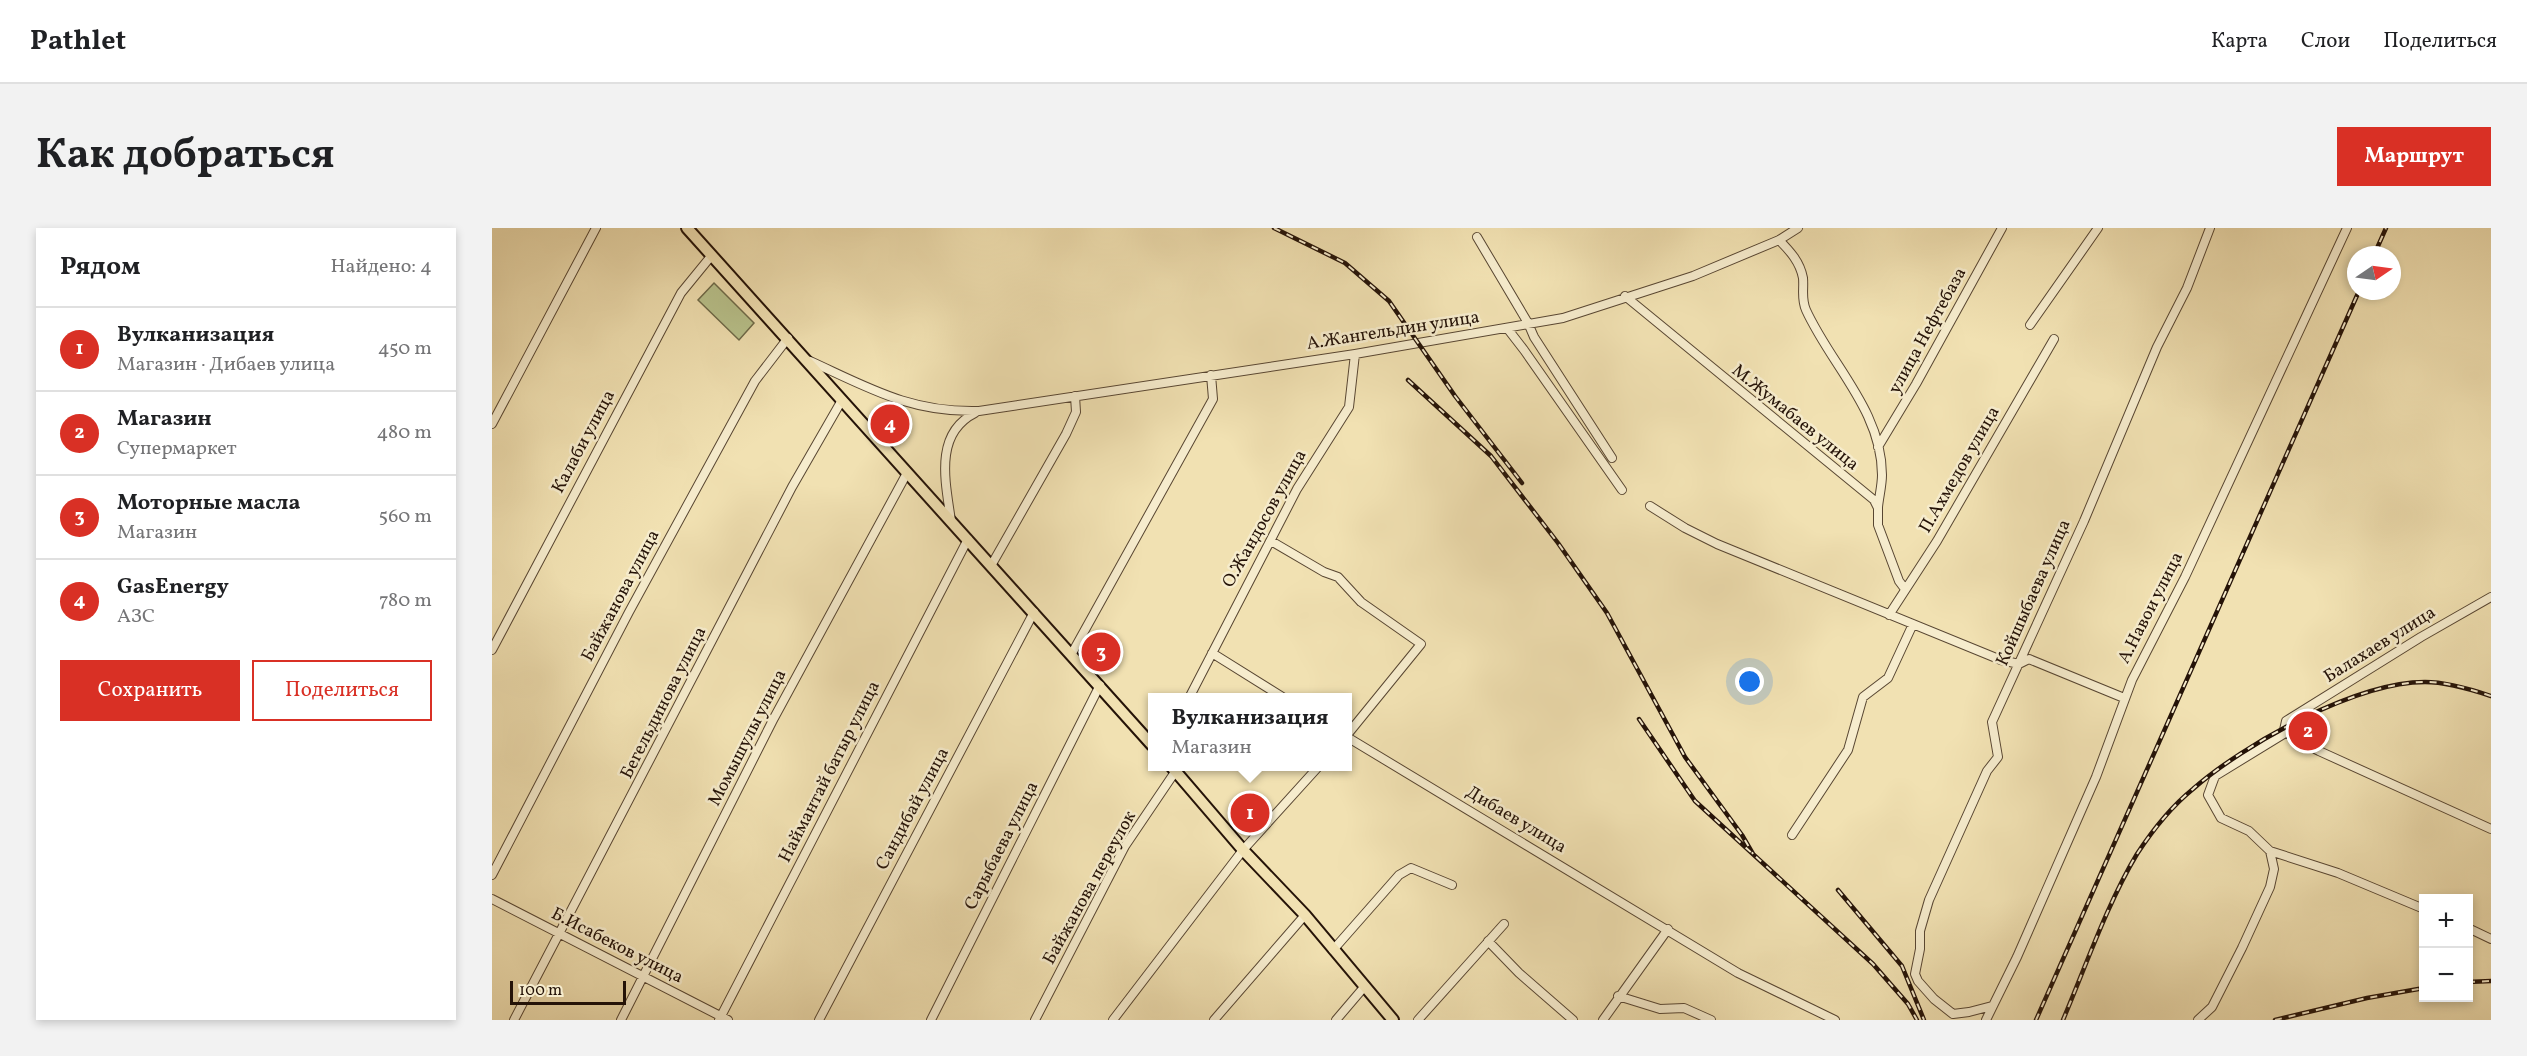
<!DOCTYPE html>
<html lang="ru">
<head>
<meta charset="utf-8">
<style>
  body { margin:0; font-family:Vollkorn,serif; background:#f2f2f2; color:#202124 }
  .controls { position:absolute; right:18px; bottom:18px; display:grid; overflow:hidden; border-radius:0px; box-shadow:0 3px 9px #0003 }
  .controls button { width:54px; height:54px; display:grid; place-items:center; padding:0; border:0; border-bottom:2px solid #e0e0e0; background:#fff; color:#202124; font:30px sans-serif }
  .compass { position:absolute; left:1855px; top:18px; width:54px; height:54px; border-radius:50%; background:#fff; box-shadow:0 3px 9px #0003; rotate:77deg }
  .scale { position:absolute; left:18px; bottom:15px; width:116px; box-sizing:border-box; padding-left:6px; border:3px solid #251308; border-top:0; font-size:16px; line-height:21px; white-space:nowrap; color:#251308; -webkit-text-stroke:4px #f6eccd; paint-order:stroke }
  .you { position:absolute; left:1258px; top:454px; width:21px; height:21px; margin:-15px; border:4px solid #fff; border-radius:50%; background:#1a73e8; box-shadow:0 0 0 9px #1a73e833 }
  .badge { display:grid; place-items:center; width:39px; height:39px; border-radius:50%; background:#d93025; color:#fff; font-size:20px; font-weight:700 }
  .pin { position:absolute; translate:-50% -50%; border:3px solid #fff; box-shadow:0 2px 6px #0006 }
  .popup { position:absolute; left:656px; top:465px; width:204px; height:78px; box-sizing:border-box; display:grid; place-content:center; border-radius:0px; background:#fff; filter:drop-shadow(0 2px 4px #0005); font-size:20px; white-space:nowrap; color:#757577 }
  .popup b { font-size:22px; color:#202124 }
  .popup::after { content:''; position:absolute; left:50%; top:100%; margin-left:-12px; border:12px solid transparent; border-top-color:#fff }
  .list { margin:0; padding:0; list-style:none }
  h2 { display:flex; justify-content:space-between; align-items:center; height:78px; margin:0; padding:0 24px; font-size:26px }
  h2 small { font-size:20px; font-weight:400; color:#757577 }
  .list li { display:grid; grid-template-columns:39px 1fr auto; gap:18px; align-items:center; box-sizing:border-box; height:84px; padding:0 24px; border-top:2px solid #e0e0e0 }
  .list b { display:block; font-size:22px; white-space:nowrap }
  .list p { margin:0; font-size:20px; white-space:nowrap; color:#757577 }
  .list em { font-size:20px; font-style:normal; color:#757577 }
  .actions { display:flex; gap:12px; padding:18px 24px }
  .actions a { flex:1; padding:14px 0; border:2px solid #d93025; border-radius:0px; text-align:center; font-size:21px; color:#d93025 }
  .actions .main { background:#d93025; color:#fff }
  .map { position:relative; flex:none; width:1999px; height:792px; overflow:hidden; border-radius:0px }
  header { display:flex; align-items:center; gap:36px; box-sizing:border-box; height:84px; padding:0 30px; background:#fff; border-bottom:2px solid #e0e0e0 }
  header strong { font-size:28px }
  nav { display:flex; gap:33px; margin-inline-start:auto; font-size:21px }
  .intro { display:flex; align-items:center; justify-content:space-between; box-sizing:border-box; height:144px; padding:0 36px }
  h1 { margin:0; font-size:42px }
  .button { padding:15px 27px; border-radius:0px; background:#d93025; color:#fff; font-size:21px; font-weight:700 }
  main { display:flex; gap:36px; padding:0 36px }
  aside { flex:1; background:#fff; border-radius:0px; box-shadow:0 3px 9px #0003 }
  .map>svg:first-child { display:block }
</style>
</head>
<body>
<header>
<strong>Pathlet</strong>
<nav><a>Карта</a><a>Слои</a><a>Поделиться</a></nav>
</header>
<div class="intro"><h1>Как добраться</h1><a class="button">Маршрут</a></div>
<main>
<aside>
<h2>Рядом<small>Найдено: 4</small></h2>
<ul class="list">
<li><span class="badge">1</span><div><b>Вулканизация</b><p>Магазин · Дибаев улица</p></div><em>450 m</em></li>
<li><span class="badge">2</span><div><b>Магазин</b><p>Супермаркет</p></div><em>480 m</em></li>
<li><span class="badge">3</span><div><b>Моторные масла</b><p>Магазин</p></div><em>560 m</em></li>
<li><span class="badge">4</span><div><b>GasEnergy</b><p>АЗС</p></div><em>780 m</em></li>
</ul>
<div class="actions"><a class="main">Сохранить</a><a>Поделиться</a></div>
</aside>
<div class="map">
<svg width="1999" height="792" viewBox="0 0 1999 792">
  <rect width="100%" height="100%" fill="#f1e1b2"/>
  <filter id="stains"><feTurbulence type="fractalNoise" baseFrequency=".00333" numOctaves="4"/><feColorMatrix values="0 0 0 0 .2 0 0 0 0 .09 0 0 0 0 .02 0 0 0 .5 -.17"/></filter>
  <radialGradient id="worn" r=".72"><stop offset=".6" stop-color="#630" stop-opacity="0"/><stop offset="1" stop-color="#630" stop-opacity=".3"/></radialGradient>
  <path fill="#b9c38d" stroke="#6f6b4a" stroke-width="1.5" d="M222,55L262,95L247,112L206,72Z"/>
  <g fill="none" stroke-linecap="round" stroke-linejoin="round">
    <g stroke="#584632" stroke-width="10">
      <path id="minor" d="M985,9L1036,95L1042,109L1120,230
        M1287,12C1298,23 1308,34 1311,50C1312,62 1309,71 1314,82C1339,137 1390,183 1390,247C1390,257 1387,269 1386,279
        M1133,68L1382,272L1386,280V297L1407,353L1413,361
        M1538,97L1606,0
        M1015,100L1032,122L1130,262
        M318,133C377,160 419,185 487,183L863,126L1071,90L1201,48L1287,12L1306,0
        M0,196L104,0
        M1386,219L1424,156L1510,0
        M1158,278L1193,300L1225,316L1509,432L1527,436L1537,431L1632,470
        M459,293C454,256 441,206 483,185
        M779,313L832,344L846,349L869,374L929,416L855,507
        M500,336L574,206L584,184L583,168
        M1999,369L1929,409L1794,493L1792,502L1805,512L1827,523L1999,601
        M1397,387L1445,313L1562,111
        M0,422L189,65L220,27
        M720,425L792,470
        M579,427L721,171L719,147
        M697,470L805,261L857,179L863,126
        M855,509L1246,745L1343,792
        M1300,607L1356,522L1371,469L1396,450L1421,396
        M1778,623L1846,645L1932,681
        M0,647L137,384L263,153L296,110
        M0,671L236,792
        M1976,700L1999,711
        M996,713L1027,745L1081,792
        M841,722L907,647L919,640L960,657
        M1126,768L1168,781L1192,780L1219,792
        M1500,778L1477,784L1461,786L1442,771L1426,753L1423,746L1428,721V703L1437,672L1495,543L1506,529L1500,494L1592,293L1665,119L1695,60L1718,0
        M22,792L300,259L350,172
        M129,792L282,490L415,245
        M227,792L476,311
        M327,792L542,384
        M439,792L608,457
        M543,792L633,618L683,544
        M621,792L751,622L827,538
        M722,792L813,687
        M844,792L873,758
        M926,792L1012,696
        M1111,792L1176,701
        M1494,792L1525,729L1604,549L1640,452L1693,349L1855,0
        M1706,792L1720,779L1750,720L1778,659L1782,641L1778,623L1757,603L1729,590L1716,567L1723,548L1795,504"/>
    </g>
    <g stroke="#251308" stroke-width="14">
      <path id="major" d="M195,0L660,517
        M679,538L751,622L813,687L901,792"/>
    </g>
    <use href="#minor" stroke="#f6eccd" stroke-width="8"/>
    <use href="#major" stroke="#f1e1b2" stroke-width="10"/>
    <g stroke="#251308" stroke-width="4.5">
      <path id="rail" d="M782,0L853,35L897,73L963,168L1030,255
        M1882,27L1894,0
        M916,152L999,228L1066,315L1115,385L1193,529L1250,607L1261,626
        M1147,491L1203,573L1381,736L1416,776L1425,792
        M1346,662L1410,738L1432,792
        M1976,754L1999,753
        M1544,792L1867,63
        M1571,792C1593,740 1616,674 1645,626C1660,603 1680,578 1701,561C1752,516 1864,454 1933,454C1955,454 1978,461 1999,468
        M1783,792L1875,770L1932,760"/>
    </g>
    <use href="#rail" stroke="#f6eccd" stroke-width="2" stroke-dasharray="7" stroke-linecap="butt"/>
  </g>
  <g text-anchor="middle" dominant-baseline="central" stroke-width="5" stroke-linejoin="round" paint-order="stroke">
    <g font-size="18" fill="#251308" stroke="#f6eccd">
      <text transform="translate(901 103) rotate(-9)">А.Жангельдин улица</text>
      <text transform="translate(1436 103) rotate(-61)">улица Нефтебаза</text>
      <text transform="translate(1303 190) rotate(39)">М.Жумабаев улица</text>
      <text transform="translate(92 214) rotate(-62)">Калаби улица</text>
      <text transform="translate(1468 242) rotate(-60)">П.Ахмедов улица</text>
      <text transform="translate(773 291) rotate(-61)">О.Жандосов улица</text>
      <text transform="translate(1542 365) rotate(-66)">Койшыбаева улица</text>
      <text transform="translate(129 368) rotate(-62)">Байжанова улица</text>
      <text transform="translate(1659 380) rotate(-63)">А.Навои улица</text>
      <text transform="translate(1888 417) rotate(-32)">Балахаев улица</text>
      <text transform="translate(172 475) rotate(-63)">Бегельдинова улица</text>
      <text transform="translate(256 510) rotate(-63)">Момышулы улица</text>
      <text transform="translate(338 544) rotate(-63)">Наймантай батыр улица</text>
      <text transform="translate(421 581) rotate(-62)">Сандибай улица</text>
      <text transform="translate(1024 592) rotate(31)">Дибаев улица</text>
      <text transform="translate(510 618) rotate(-63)">Сарыбаева улица</text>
      <text transform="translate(598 660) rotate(-61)">Байжанова переулок</text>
      <text transform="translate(125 718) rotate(27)">Б.Исабеков улица</text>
    </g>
  </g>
  <rect width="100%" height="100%" filter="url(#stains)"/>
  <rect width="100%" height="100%" fill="url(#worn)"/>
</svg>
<div class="controls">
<button>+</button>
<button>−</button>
</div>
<svg class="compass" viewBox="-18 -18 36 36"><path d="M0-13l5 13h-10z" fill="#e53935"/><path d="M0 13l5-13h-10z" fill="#757577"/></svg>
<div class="scale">100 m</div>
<div class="you"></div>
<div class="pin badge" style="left:758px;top:585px">1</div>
<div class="popup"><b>Вулканизация</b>Магазин</div>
<div class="pin badge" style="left:1816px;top:503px">2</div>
<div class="pin badge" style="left:609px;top:424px">3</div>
<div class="pin badge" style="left:398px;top:196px">4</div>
</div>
</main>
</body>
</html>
